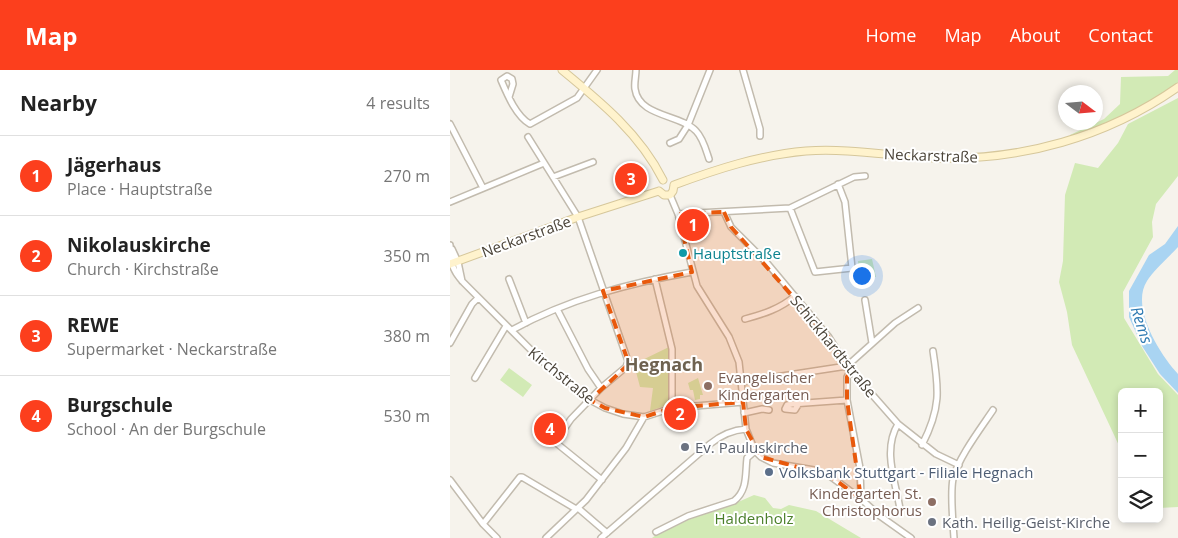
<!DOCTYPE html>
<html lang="en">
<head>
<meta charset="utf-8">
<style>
  body { margin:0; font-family:"Open Sans",sans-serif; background:#f6f6f6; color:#222 }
  .controls { position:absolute; right:15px; bottom:15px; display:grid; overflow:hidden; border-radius:8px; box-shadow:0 2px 8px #0003 }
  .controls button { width:45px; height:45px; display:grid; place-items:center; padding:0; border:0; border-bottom:1px solid #e0e0e0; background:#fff; color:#222; font:25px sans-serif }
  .compass { position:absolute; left:608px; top:15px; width:45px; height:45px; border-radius:50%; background:#fff; box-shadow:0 2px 8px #0003; rotate:106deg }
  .you { position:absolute; left:411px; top:205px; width:18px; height:18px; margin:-12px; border:4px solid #fff; border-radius:50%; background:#1a73e8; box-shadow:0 0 0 8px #1a73e833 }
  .badge { display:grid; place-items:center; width:32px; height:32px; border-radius:50%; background:#fc3f1d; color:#fff; font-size:16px; font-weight:700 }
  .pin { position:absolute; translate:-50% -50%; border:2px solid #fff; box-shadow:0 1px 5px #0006 }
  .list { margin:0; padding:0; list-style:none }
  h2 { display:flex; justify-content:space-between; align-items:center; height:65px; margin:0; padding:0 20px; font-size:21px }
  h2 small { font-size:16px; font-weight:400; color:#767676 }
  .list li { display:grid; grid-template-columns:32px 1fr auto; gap:15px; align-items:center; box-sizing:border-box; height:80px; padding:0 20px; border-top:1px solid #e0e0e0 }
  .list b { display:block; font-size:19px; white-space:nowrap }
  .list p { margin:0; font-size:16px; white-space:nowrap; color:#767676 }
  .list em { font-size:16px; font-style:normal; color:#767676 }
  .icon { flex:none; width:28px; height:28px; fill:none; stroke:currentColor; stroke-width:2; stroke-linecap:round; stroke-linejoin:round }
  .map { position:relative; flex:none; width:728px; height:468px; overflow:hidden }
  header { display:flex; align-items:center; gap:30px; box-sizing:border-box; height:70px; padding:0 25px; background:#fc3f1d; color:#fff }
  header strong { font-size:24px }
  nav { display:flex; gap:28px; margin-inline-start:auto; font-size:18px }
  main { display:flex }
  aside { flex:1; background:#fff }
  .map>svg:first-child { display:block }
</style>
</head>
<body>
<header>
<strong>Map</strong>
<nav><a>Home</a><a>Map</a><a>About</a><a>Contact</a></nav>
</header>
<main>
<aside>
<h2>Nearby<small>4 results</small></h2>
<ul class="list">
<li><span class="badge">1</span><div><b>Jägerhaus</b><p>Place · Hauptstraße</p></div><em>270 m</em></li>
<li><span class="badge">2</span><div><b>Nikolauskirche</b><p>Church · Kirchstraße</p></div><em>350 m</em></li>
<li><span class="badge">3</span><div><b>REWE</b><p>Supermarket · Neckarstraße</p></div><em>380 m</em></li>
<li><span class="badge">4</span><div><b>Burgschule</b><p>School · An der Burgschule</p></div><em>530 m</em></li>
</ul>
</aside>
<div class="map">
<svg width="728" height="468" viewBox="0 0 728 468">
  <rect width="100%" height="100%" fill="#f6f3ec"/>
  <path fill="#d2eab5" d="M725,0H728V14L696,37L621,70L620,65L654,49L670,34L671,7L718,6Z
    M728,28V106L706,134L702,152L703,167L673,222L674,248L708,304L728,325V437L709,438V322H672V382L622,275L617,242L609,212L613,191L615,125L625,93L648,98L668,73L678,54Z
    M422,189L426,207H409L408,191Z
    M219,277L222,280L220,334L200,341L203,318L190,317L184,294Z
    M59,298L82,315L73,327L50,310Z
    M248,308L253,325H250V329L245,330L243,320H240L238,313Z
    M304,425L315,428L323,438L331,439L339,435L366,441L411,468H202C221,452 244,447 267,440C280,436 292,430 304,425Z"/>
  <path fill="#a9d4f2" d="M728,156V177C720,186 703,201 697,211C680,237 710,285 728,304V323L710,304L692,276L679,247V221L699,185L715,174Z"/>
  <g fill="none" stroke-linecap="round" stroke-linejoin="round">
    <g stroke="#c2bbae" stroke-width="8">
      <path id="street" d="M186,0C186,6 184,13 185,19C189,47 230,44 246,61C253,68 256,80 259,89
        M293,0L310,59V66
        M59,27L63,14L62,9L57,6L51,10C57,24 66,46 80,54L127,28L147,0
        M0,54L33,118
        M78,67L128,147L178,291L176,297L151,318L121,349L105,372L152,410
        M220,73L229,69L238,55L260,0
        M103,107L143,92
        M220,125L228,144L247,216L279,267L289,292L296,359L305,381L311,387L323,393L364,400L380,406L411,429L430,446L461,468
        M0,132L94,93
        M340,138L365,202L402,198L395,132L388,114
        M274,142L281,157L317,193L378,266L397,296L448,354L486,384L509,395
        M228,144L340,138L404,107L415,106
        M0,175C1,192 1,199 13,212L92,291L140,330L155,338L173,344L194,347L222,338L293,332
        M2,179L8,192L12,211
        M59,209L76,253
        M205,209L222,279V338
        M415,230L422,273
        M107,239L138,299L151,318
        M295,249C313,244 330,239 345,226
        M62,260C118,229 180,213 242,202
        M0,273L22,234L28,228
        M401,300L397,307V330L410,398L411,429
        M25,308L56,256
        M292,312L397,296L445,253L468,238
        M348,335L345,340L335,339L337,335L342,334L397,330
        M294,343L312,339L319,340
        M448,354C432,380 446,413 450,439
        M472,375C491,338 489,320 483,281
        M0,410L33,454L47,468
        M128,438L157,463
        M33,454L70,407H72L126,439
        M206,462L238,446L284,431C298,420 295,404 297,388L305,381
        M96,468L136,430L176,378L194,347
        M151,468L260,374C271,365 282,360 296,359
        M504,468C503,452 500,424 503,409C508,388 531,358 543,340"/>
    </g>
    <g stroke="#d6c79b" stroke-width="9">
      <path id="secondary" d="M112,0C151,32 190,64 213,110
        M224,115C267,99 310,85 356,81C399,78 441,86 484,88C571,91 657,67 728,17
        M209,121L214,125H220L223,121L224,115
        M0,194L128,147L209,121"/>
    </g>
    <use href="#street" stroke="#fff" stroke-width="5"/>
    <use href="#secondary" stroke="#fff3cd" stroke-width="7"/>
  </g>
  <path fill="#e8590c" fill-opacity="0.2" stroke="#e8590c" stroke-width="4" stroke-dasharray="10 6" stroke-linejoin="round" d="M274,142L281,157L378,266L401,300L397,307V330L411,429L380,406L311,387L296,359L293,332L222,338L194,347L155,338L140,330L179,294L153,221L242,202L228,144Z"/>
  <circle fill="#0f9aa8" stroke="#fff" stroke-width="2" cx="233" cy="183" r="5"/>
  <g fill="#8d6e63" stroke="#fff" stroke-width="2">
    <circle cx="258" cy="316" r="5"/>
    <circle cx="482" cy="432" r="5"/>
  </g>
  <g fill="#6b7280" stroke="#fff" stroke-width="2">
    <circle cx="235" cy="377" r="5"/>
    <circle cx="482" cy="452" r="5"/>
  </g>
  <circle fill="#5c6f8a" stroke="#fff" stroke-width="2" cx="319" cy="402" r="5"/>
  <g text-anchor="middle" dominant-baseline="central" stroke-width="4" stroke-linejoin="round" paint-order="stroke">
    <g font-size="15" fill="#4b4439" stroke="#fff">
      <text transform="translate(481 85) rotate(2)">Neckarstraße</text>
      <text transform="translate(76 166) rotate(-20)">Neckarstraße</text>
      <text transform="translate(384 276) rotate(51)">Schickhardtstraße</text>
      <text transform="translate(112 305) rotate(39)">Kirchstraße</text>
    </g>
    <g font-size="15" fill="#0d838f" stroke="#fff" text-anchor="start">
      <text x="243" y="183">Hauptstraße</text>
    </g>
    <g font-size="15" fill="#785e54" stroke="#fff" text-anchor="start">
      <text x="268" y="307">Evangelischer<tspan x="268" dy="17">Kindergarten</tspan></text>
      <text x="472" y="423" text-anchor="end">Kindergarten St.<tspan x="472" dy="17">Christophorus</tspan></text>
    </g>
    <g font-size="15" fill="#5b616d" stroke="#fff" text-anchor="start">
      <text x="245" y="377">Ev. Pauluskirche</text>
      <text x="492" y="452">Kath. Heilig-Geist-Kirche</text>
    </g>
    <g font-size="15" fill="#4e5e75" stroke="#fff" text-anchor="start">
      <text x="329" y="402">Volksbank Stuttgart - Filiale Hegnach</text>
    </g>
    <g font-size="15" fill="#4a7f2a" stroke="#fff">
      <text x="304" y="448">Haldenholz</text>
    </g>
    <g font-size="16" font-style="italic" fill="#2e7ab2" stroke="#fff">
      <text transform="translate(692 255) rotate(72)">Rems</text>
    </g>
    <g font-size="18" font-weight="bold" fill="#6e6250" stroke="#fff">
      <text x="214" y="294">Hegnach</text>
    </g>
  </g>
</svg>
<div class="controls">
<button>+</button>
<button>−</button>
<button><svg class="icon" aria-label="layers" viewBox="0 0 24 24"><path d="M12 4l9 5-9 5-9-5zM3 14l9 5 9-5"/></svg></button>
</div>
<svg class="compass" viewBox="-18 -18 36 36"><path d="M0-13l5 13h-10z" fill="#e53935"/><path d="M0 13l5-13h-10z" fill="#767676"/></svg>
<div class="you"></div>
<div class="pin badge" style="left:243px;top:155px">1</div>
<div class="pin badge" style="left:230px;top:344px">2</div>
<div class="pin badge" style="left:181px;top:109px">3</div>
<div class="pin badge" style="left:100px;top:359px">4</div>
</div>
</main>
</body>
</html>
